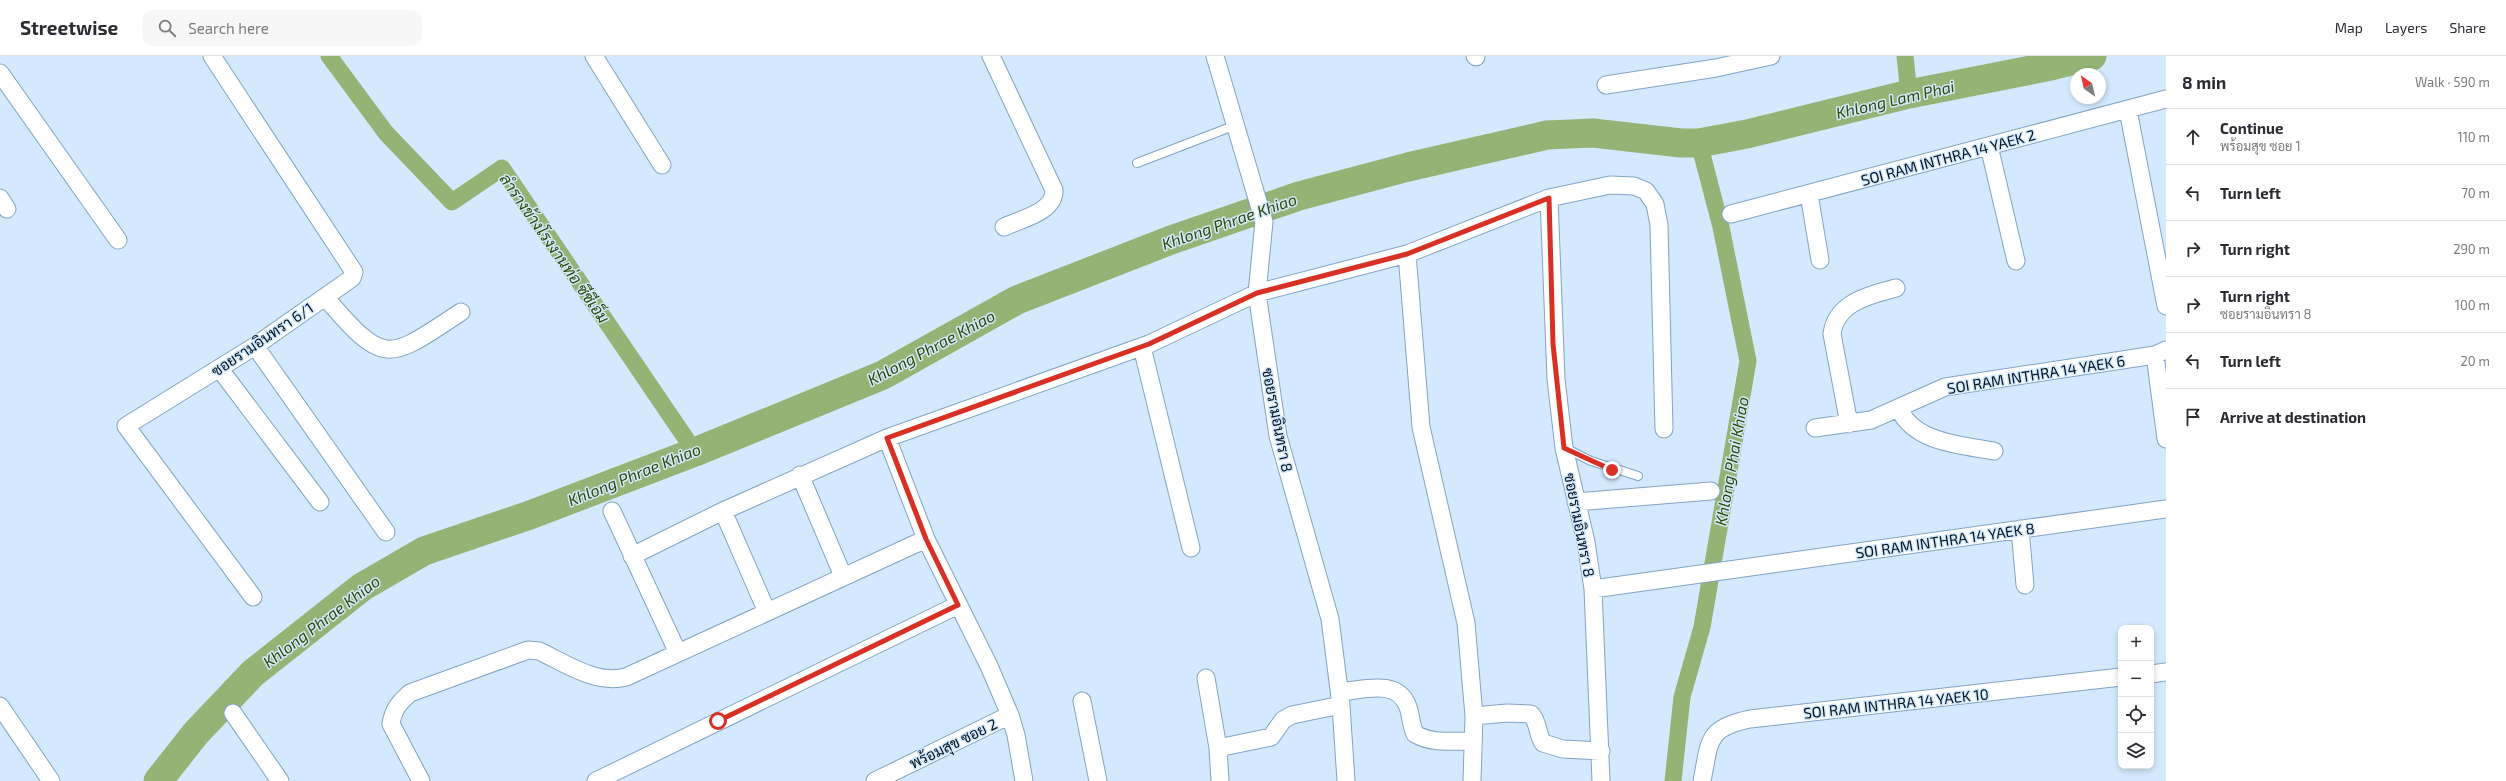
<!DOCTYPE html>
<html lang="en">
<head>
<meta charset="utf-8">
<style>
  body { margin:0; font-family:"Exo 2",Sarabun,sans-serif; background:#f7f7f7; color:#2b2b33 }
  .controls { position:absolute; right:12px; bottom:12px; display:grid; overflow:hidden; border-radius:8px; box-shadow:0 2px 6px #0003 }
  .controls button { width:36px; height:36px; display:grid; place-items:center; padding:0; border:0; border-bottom:1px solid #e1e1e2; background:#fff; color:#2b2b33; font:20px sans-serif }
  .compass { position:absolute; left:2070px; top:12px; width:36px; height:36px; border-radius:50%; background:#fff; box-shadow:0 2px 6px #0003; rotate:326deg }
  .stop { position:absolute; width:12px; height:12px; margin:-9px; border:3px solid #d93025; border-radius:50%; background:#fff }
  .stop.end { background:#d93025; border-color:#fff; box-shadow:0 1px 4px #0008 }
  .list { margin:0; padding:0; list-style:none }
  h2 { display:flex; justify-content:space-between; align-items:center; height:52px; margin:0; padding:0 16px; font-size:17px }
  h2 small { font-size:13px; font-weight:400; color:#7c7c81 }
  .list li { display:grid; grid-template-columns:26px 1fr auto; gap:12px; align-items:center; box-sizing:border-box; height:56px; padding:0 16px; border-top:1px solid #e1e1e2 }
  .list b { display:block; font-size:15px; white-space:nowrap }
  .list p { margin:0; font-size:13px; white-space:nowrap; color:#7c7c81 }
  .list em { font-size:13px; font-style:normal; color:#7c7c81 }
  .icon { flex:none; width:22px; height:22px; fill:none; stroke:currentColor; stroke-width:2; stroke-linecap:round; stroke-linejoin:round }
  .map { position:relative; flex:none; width:2166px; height:725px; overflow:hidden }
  header { display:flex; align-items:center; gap:24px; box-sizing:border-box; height:56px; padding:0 20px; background:#fff; border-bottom:1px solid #e1e1e2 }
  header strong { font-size:19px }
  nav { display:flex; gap:22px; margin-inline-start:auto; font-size:14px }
  .search { width:280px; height:36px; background:#f7f7f7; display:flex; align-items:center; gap:10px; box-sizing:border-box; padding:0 14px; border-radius:12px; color:#7c7c81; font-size:15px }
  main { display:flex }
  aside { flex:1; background:#fff }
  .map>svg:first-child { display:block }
</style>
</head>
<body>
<header>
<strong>Streetwise</strong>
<div class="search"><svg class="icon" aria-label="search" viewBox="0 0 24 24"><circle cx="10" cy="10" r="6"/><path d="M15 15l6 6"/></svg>Search here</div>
<nav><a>Map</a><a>Layers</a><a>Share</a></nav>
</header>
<main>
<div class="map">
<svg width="2166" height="725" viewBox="0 0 2166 725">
  <rect width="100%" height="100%" fill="#d4e9fe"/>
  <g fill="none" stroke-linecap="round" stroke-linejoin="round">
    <path stroke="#94b375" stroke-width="17" d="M329,0L386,77L452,146L502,112L695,396
      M1905,0L1909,38
      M1673,725L1682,641L1702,571L1748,305L1721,171L1699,87"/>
    <path stroke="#94b375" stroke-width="29" d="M158,725L196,677L253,617L362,531L424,495L530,459L695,396L883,319L1017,244L1171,184L1299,140L1408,111L1547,79L1593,77L1681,87H1699L1747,78L1909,38L2051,10L2092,0"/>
    <g stroke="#82a3c4" stroke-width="10">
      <path id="service" d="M1137,107L1236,69
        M1565,392L1591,405L1638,420"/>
    </g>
    <g stroke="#82a3c4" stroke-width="19">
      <path id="minor" d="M212,0L354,216L352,222L255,290L126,370L253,541
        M594,0L662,109
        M991,0L1054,134C1055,156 1021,163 1004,171
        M1215,0L1264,166L1257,237L1278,380L1330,563L1341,649L1346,725
        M1475,0L1476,1
        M0,17L118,184
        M1606,29L1716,12L1771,0
        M2128,54L2166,250
        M1989,90L2016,205
        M1809,138L1820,204
        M0,142L7,153
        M1549,142L1556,323L1564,392L1586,486L1593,533L1601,725
        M1731,158L2166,43
        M1407,198L1421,371L1466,567L1474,660L1472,725
        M325,241C385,311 387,305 461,256
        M255,290L386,476
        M1142,291L1191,492
        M2155,299L2166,383
        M219,312L320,446
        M1899,353C1915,387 1961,389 1994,395
        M1849,368L1832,278C1836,246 1870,239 1896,232
        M1815,372L1871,364L1945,331L2155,299L2166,294
        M887,382L926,483L989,610L1010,659L1016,679L1024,725
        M800,419L843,520
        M1576,446L1711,435
        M612,455L678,597
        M723,455L767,556
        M2020,473L2025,529
        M632,500L723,455L887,382L1149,288L1257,237L1407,198L1549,142L1610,129L1634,130L1646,135L1655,148L1659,169L1664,373
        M1593,533L2166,453
        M2151,618L2166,616
        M1206,622L1218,692L1220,725
        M1340,636C1363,634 1398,622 1408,651C1411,660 1411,669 1415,678C1432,688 1454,685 1473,685
        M1082,645L1098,725
        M0,650L51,725
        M233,657L280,725
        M1474,660L1507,657L1531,658C1539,667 1537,678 1543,687L1563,693L1601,695
        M1218,692L1271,681L1283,664L1292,659L1341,649
        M421,725L391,668C393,653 400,646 410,637L528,594L539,595C565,607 596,629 626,621L926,483
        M596,725L958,549
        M875,725L1010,659
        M1702,725C1710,685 1706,672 1750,663L2121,621"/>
    </g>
    <use href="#service" stroke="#fff" stroke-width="8"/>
    <use href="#minor" stroke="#fff" stroke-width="17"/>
  </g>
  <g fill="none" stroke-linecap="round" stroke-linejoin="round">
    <path stroke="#d93025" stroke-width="5" d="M718,665L958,549L926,483L887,382L1149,288L1257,237L1407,198L1549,142L1553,288L1564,392L1612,414"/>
  </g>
  <g text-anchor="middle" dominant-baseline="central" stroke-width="3" stroke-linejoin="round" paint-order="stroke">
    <g font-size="15" fill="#07131f" stroke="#d4e9fe">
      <text transform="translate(1948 101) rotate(-15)">SOI RAM INTHRA 14 YAEK 2</text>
      <text transform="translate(262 283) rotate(-34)">ซอยรามอินทรา 6/1</text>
      <text transform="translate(2036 318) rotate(-9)">SOI RAM INTHRA 14 YAEK 6</text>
      <text transform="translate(1278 364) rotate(79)">ซอยรามอินทรา 8</text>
      <text transform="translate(1580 469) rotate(79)">ซอยรามอินทรา 8</text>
      <text transform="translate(1945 484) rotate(-8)">SOI RAM INTHRA 14 YAEK 8</text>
      <text transform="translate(1896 647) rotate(-6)">SOI RAM INTHRA 14 YAEK 10</text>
      <text transform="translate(953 687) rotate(-26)">พร้อมสุข ซอย 2</text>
    </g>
    <g font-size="16" font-style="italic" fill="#2d4700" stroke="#d4e9fe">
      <text transform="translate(1895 43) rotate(-13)">Khlong Lam Phai</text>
      <text transform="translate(1229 165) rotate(-19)">Khlong Phrae Khiao</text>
      <text transform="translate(555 192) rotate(55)">ลำรางข้างโรงงานท่อ ซีซีเอ็ม</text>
      <text transform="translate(931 291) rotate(-28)">Khlong Phrae Khiao</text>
      <text transform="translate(1731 405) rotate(-80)">Khlong Phai Khiao</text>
      <text transform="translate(634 418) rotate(-22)">Khlong Phrae Khiao</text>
      <text transform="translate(321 565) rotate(-37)">Khlong Phrae Khiao</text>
    </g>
  </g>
</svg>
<div class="controls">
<button>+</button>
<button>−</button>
<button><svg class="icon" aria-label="locate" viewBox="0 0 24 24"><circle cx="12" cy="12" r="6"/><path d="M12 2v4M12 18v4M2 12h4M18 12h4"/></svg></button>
<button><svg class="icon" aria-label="layers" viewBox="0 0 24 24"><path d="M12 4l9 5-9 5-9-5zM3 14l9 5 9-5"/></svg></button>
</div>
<svg class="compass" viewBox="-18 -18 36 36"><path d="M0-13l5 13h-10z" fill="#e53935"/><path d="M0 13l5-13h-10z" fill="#7c7c81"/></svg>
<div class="stop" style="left:718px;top:665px"></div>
<div class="stop end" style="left:1612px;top:414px"></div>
</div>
<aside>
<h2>8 min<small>Walk · 590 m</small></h2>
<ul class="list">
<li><svg class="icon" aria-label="ahead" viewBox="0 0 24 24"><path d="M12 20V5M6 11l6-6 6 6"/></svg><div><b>Continue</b><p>พร้อมสุข ซอย 1</p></div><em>110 m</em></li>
<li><svg class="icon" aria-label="left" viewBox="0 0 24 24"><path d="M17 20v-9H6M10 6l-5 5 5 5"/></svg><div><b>Turn left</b></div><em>70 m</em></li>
<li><svg class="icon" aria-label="right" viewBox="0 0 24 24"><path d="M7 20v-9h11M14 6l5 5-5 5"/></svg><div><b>Turn right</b></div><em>290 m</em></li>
<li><svg class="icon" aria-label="right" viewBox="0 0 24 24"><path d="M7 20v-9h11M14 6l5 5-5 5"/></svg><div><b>Turn right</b><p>ซอยรามอินทรา 8</p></div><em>100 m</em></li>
<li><svg class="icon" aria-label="left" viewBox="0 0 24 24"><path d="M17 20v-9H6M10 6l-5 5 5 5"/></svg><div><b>Turn left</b></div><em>20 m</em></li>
<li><svg class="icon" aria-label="arrive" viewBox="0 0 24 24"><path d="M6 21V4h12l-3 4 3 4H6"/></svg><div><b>Arrive at destination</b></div></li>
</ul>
</aside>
</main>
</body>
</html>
